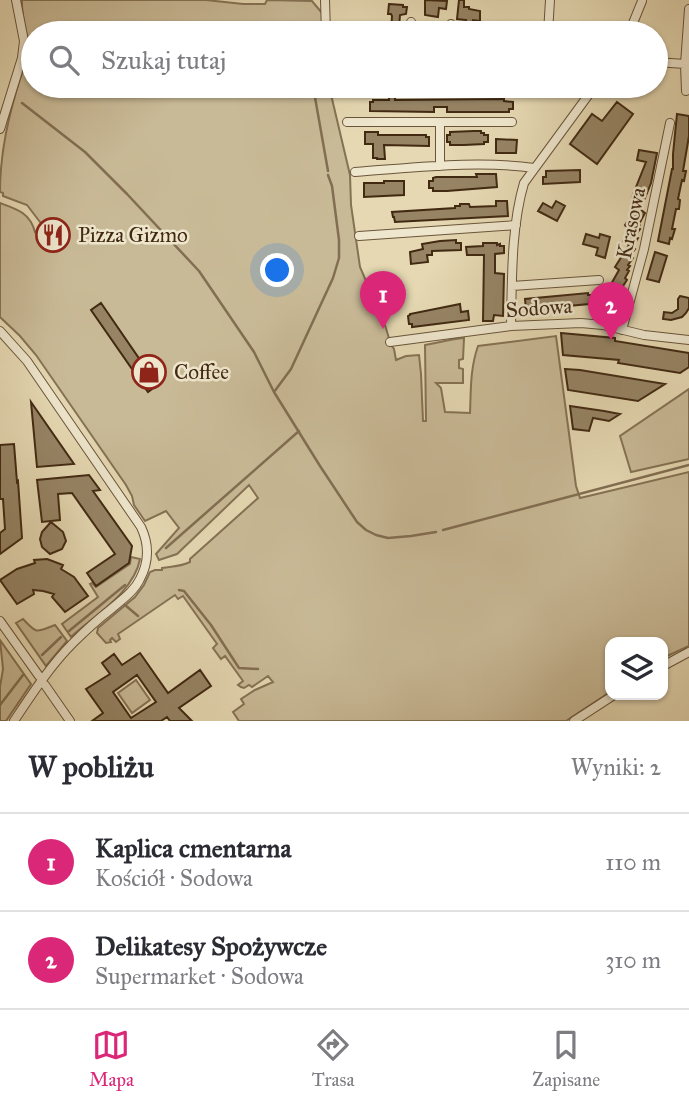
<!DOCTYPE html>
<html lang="pl">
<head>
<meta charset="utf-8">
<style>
  body { margin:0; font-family:"IM FELL Great Primer",serif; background:#f2f2f3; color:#2b2b33 }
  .controls { position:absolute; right:21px; bottom:21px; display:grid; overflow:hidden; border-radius:14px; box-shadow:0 2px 5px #0004 }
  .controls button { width:63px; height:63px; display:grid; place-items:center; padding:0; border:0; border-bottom:2px solid #e1e1e2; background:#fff; color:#2b2b33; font:35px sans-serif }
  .you { position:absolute; left:278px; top:271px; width:24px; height:24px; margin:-18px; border:5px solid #fff; border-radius:50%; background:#1a73e8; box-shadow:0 0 0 10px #1a73e833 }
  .badge { display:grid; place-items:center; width:46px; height:46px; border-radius:50%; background:#db2777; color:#fff; font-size:23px; font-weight:700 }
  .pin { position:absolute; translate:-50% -58px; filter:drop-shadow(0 2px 4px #0008) }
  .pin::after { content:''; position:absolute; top:37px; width:24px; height:21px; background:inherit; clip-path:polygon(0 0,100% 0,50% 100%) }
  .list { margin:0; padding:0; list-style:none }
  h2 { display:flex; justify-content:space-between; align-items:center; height:91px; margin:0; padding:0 28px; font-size:30px }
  h2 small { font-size:23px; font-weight:400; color:#7c7c81 }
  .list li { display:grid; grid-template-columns:46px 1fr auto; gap:21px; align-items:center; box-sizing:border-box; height:98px; padding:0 28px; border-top:2px solid #e1e1e2 }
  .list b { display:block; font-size:26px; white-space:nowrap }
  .list p { margin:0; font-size:23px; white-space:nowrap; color:#7c7c81 }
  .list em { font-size:23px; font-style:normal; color:#7c7c81 }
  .icon { flex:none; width:38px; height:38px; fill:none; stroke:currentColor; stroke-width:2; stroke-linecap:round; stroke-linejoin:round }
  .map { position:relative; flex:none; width:689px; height:721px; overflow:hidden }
  .search { position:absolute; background:#fff; box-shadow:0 2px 5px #0004; left:21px; right:21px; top:21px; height:77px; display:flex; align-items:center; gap:18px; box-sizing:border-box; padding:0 24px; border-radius:38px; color:#7c7c81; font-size:26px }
  .sheet { height:287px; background:#fff }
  nav { display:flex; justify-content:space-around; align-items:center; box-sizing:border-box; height:98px; border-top:2px solid #e1e1e2; background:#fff; font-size:19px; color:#7c7c81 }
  nav a { display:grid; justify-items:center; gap:4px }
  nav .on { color:#db2777 }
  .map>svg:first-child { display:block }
</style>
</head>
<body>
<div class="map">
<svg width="689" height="721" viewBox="0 0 689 721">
  <rect width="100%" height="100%" fill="#e5d8b2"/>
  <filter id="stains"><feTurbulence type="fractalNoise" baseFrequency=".00286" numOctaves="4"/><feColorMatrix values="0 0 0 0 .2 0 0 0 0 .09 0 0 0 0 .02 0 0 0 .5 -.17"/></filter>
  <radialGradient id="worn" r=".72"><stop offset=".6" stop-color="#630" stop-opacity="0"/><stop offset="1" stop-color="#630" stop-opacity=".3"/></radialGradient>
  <path fill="#c9ba97" stroke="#857254" stroke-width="2" d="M22,0H206L243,4H265L267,0L312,1L322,13L323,33H33V86H329L350,175L351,205L360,267L385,325L391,345L394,349L396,360L406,356L419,355L421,374L423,421H426L425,345C438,343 450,339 464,338L463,359L459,360V368L463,369V383H436L441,388L445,412L470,413C471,390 470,369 478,346L556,336L576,486L580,498L689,472V646L663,658V642H610V692L566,721H239L233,712L244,704L241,699L255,690L273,682L268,676L252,687L249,685L244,688L241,687L238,685L243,681L225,656L221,659L213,648L217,644L183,596L178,599L175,595L118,634L120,639L116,642L112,638L110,640L111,642L106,643L97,633L98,628L135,597L144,585L150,572L155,570H162V568C172,566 180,567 190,562V559L258,498L249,485L177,554L159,560L156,554L179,528L166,511L145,521L134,505L132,496L126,485L36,355L20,336L0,317V203C17,209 30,213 35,232L43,226L27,205L3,196V193L0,192C0,160 6,127 15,96C18,84 23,72 26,59C30,39 21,20 22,0Z
    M689,389V459L631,472L620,436Z
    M131,557L140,559C134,592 95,615 71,637L62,624L98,597L90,584L92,583L96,587L130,564Z
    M23,619C38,635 36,632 55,625L67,641L46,666L16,623Z
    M0,640L31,684L6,721H0V687L3,669Z
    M136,680L150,700L132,713L118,693Z"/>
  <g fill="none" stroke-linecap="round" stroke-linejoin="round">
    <path stroke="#826e52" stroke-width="2.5" d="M313,86L328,171
      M22,103L85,152L127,194L199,271L254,352L274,392L320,466L357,522L366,530L376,535L388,538L411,536L436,532
      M274,392L291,369L333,278L339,258V240L332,186L328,175
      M443,530L689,465
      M166,548L299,431
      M179,590L184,591L211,625L239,668L258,669
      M125,605L138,616
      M69,631L125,585
      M42,655L61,637
      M0,705L23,675"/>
  </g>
  <path fill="#968465" stroke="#412912" stroke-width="2" fill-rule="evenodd" d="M425,0L447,1L446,9L439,8L438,17L425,15Z
    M459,0H464V7H469V9L480,11V21L473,20L472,25L465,24L466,20L457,19Z
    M389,4L403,5V7H407L406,14L400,15L399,27H402V33H391L392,16L391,14H388Z
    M390,86H396L395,100L504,99V101L513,102V109H509V112H447V107H434V112L370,111V102H373V100H389Z
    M617,102L633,114L597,164L570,144L592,114L602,121Z
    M677,114L689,116V136L683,171H686L684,181L682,180L678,199L680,200L679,209H676L672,229H675L672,239L670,238L669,244L658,241L672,169H673V154Z
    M474,131H481V133H484V135H488V142H484V144L464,145H450V142H447V135H450V132Z
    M365,132H378V135H426V137H429V146L384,145L385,159H377V158H373V144H365Z
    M496,139L517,140L516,153H496Z
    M639,150L657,153L651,183L645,198L644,197L641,203L632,197L646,162L637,160Z
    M580,170V182L543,184V177H546V171Z
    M476,174H496L497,187L447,191H433V188H429V181H433V178L436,177H477Z
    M384,181H404V195L364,197V183H384Z
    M496,201H507L508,216L395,222L394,217H393L392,212L455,208V206H460V204H469L470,207L496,206Z
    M556,201L565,206L557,221L538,211L543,203L552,208Z
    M637,207L645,213L639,224L640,225L638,228L640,229L635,236L638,238L632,247L623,241L630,230L625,225Z
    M586,234L599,238L600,234L610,237L605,258L596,255L598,248L583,244Z
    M456,240V243H461V250L432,251V255H427L428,262L411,264L410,252L423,249L422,244L440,241Z
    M483,243H497V245L500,244V246H504V253L495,254V273L504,274L503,316L494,315L493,321H483L484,255H467L466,247L483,246Z
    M629,245L635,249L630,256L633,258L628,265L630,266L627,270L629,271L625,278L627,280L621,289L618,287L616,290L610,286L619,270L615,267Z
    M655,252L667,256L659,282L647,279Z
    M588,293V295H593L594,302H589V304L526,310L525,299Z
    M680,296L689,298V308L686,313L682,317L671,320L663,319L664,312L672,313L678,309V299Z
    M101,303L149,373L148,374L156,386L148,392L91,310Z
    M460,304L461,312L468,311L469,320L412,327V324H409L408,316L410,315V314Z
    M561,333L615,338V341L689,353V367L680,373L618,363L619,360L563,355Z
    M565,369L580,370L665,384L638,401L568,390Z
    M31,402L74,464L37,467Z
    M570,406L604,411L620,414L609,421L593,418L589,431L573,429Z
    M14,444L17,482L18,481L22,538L0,554V533L5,529L3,499H0V445Z
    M89,475L100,490L93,491L132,546L129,563L96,586L87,573L115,554L72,493L58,494L60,520L42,522L37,480Z
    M51,522L63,532L66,541L62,549L50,554L42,547L40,539L42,532Z
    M47,559L63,565L61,569L74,577L88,596L65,612L52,597L54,594L43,591L33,590L34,594L17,604L0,580L17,569L35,563L34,560Z
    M140,653L168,693L200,670L211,686L179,708L192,721H170L167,717L161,721H92L103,713L86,689L110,674L102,663L114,654L122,665ZM137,675L156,702L131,718L113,692Z"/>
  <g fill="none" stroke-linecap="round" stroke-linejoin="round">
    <g stroke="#6a553a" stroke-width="10">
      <path id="street" d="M325,0L326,33
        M410,33L411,22
        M450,33L451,24
        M509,33L510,30
        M548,33L550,0
        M629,33L642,1
        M656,62L685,64
        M686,91L685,64L689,9
        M347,122H512
        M440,123V166
        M0,129L22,58L24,41L16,0
        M355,172C414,168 475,160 534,168
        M359,236L516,225
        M512,286L599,280
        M511,326C512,280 511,227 524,183L595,86
        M622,330L644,249L670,123
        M0,331L27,361L141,527C149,544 149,562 140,579C134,592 120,601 110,610C97,620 85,631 73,643C50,666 32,694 14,721
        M390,342L511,326L581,323L603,325L644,335L689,340
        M0,621L39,676
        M663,666L689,652
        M45,685L70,721
        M574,721L614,695"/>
    </g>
    <use href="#street" stroke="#eee6cd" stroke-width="8"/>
  </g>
  <defs>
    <g id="restaurant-ring" transform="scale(1.75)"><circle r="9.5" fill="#eee6cd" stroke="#8f2418" stroke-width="1.5"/><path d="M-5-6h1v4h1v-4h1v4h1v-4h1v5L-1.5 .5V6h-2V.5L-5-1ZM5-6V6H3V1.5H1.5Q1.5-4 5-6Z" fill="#8f2418"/></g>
    <g id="shop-ring" transform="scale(1.75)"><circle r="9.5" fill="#eee6cd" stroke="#8f2418" stroke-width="1.5"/><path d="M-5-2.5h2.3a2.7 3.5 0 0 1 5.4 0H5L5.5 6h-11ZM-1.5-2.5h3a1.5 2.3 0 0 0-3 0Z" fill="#8f2418"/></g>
  </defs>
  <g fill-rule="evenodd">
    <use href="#restaurant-ring" x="53" y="235"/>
    <use href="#shop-ring" x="149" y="372"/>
  </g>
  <g text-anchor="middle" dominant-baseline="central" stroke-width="5" stroke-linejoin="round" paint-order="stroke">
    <g font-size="21" fill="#412912" stroke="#eee6cd">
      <text transform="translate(631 223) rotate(-78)">Krasowa</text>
      <text transform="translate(539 308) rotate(-4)">Sodowa</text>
    </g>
    <g font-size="21" fill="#412912" stroke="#eee6cd" text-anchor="start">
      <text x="78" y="235">Pizza Gizmo</text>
      <text x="174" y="372">Coffee</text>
    </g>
  </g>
  <rect width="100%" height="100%" filter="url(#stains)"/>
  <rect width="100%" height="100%" fill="url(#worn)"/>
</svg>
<div class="controls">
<button><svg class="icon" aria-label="layers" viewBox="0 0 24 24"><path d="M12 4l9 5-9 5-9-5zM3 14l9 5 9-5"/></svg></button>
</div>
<div class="you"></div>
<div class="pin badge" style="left:383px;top:329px">1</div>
<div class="pin badge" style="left:611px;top:340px">2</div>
<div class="search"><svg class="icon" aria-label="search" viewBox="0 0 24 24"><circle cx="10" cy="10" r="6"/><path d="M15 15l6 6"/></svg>Szukaj tutaj</div>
</div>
<section class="sheet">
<h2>W pobliżu<small>Wyniki: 2</small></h2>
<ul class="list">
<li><span class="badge">1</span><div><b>Kaplica cmentarna</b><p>Kościół · Sodowa</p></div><em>110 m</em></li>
<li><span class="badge">2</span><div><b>Delikatesy Spożywcze</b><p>Supermarket · Sodowa</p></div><em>310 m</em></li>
</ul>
</section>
<nav>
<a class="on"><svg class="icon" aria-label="map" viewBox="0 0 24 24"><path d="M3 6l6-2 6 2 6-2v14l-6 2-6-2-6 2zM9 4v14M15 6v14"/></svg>Mapa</a>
<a><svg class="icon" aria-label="directions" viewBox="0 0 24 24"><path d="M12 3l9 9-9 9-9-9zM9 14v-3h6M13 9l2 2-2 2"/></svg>Trasa</a>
<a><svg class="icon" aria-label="saved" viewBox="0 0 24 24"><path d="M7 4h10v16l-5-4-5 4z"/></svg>Zapisane</a>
</nav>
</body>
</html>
